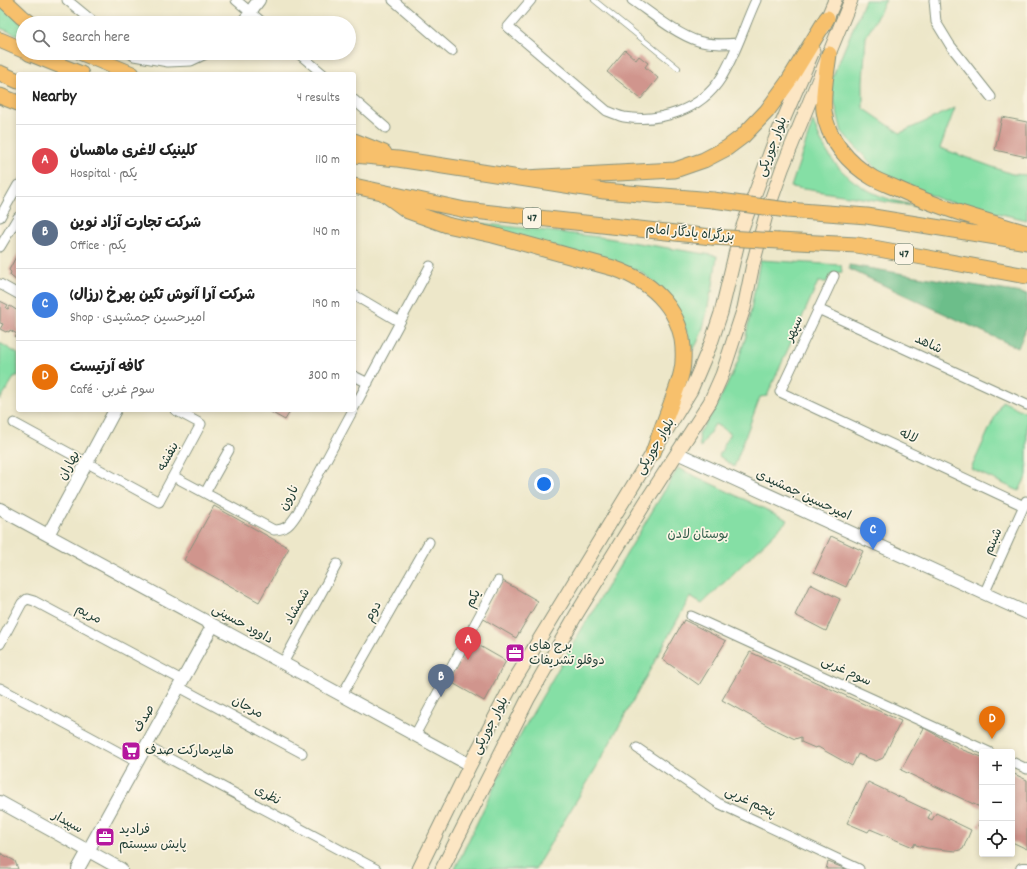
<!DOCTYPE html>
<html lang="en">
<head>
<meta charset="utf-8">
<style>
  body { margin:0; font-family:Dekko,"Playpen Sans Arabic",sans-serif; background:#f2f2f2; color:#222 }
  .controls { position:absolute; right:12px; bottom:12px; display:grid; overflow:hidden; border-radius:4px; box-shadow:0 2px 6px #0003 }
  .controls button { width:36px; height:36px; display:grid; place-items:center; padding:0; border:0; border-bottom:1px solid #e0e0e0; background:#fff; color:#222; font:20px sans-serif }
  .you { position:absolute; left:544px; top:484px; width:14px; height:14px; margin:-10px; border:3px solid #fff; border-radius:50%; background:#1a73e8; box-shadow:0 0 0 6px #1a73e833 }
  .badge { display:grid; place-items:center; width:26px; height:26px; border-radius:50%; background:#b5179e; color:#fff; font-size:13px; font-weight:700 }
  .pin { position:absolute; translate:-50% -33px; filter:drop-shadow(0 1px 2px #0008) }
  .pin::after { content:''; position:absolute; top:21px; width:14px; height:12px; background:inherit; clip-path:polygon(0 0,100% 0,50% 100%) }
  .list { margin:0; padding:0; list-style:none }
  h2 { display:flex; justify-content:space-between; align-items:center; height:52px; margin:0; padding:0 16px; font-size:17px }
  h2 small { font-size:13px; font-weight:400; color:#767676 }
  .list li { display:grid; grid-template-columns:26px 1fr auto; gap:12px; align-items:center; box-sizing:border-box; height:72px; padding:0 16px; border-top:1px solid #e0e0e0 }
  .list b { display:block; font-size:15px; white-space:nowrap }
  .list p { margin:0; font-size:13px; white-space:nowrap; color:#767676 }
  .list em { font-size:13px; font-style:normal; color:#767676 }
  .icon { flex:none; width:22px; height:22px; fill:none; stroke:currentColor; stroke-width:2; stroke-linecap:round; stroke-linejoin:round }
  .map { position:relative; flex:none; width:1027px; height:869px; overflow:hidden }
  .search { position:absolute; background:#fff; box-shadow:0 2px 6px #0003; left:16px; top:16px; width:340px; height:44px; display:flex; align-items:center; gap:10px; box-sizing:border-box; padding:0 14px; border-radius:22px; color:#767676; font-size:15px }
  .panel { position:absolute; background:#fff; box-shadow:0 2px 6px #0003; left:16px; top:72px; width:340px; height:340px; border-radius:4px }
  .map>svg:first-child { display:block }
</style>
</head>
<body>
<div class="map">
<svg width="1027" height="869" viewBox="0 0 1027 869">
  <rect width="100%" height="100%" fill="#fcf5e5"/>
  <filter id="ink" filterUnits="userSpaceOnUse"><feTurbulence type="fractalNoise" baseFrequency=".025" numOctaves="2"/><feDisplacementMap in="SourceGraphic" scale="8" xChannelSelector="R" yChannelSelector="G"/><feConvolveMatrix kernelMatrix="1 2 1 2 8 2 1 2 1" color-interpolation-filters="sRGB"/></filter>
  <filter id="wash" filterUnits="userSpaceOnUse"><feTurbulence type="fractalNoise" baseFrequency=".012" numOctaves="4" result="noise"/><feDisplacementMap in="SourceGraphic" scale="16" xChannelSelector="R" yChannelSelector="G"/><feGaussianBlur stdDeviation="0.9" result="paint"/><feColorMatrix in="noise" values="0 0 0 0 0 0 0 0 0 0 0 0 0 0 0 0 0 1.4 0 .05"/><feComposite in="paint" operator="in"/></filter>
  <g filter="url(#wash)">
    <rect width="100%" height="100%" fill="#ede7c9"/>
    <path fill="#85dfa5" stroke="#528e6c" d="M865,0H886L866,37L863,81V108L900,133L955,108L940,148L1012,174L1027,175V220L942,200L878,171L842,132L830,83Z
      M0,2L23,23V37L0,28Z
      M813,121C825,157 843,179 878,195C891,201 906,203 919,207L791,187Z
      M453,220L607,238L717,256L712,292L711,291C707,310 704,334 693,350L683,322L654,282L638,270Z
      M760,260L841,265L842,272L831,274L827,282H818L767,396L760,397L734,467L719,456L730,433L715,424L700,448L699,433L712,414L729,381L738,361L746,336Z
      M0,343L18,354V376H15L0,400Z
      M1002,401L1027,413V475L1019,491L971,469Z
      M678,468L788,520L702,604L690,597L596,768L535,869H455L512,749L565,657Z"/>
    <path fill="#6cbe8a" stroke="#467e5f" d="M849,265L1027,294V326L1018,348L849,269Z"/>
    <g id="blocks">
      <path fill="#d0958d" d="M625,50L636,60L639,56L648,63L645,67L658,78L641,99L607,72Z
        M1002,117L1027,122V157L995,150Z
        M18,253V282L11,276L10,275L11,272L9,270Z
        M0,301L8,305L6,308L8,309L10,306L18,311V339L15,337L17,334L10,330L9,332L7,331L6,332L0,329L3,324L0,323Z
        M267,410H291L285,420Z
        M214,506L289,548L259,602L184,560Z
        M831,536L863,551L846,587L814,572Z
        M503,581L538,601L516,638L482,618Z
        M810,584L840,599L826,631L795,615Z
        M684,620L726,641L699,685L662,659Z
        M471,641L506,661L484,701L449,681Z
        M750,652L901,721L883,758L876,761L858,754L852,766L818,747L815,748L801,742V737L795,739L772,728L722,700Z
        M924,728L963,750L982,757V808L901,770Z
        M1012,773L1027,780V849L1012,842Z
        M868,782L931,812L928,818L932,820L936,813L971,830L963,849L956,851L927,848L916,845L915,843L913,847L870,829L868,832L847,823Z
        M982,818V828L978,826Z
        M0,853L15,861L18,869H0Z
        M828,862L846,869H826Z"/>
    </g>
  </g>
  <g filter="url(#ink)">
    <use href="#blocks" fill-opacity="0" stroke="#86927e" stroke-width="1"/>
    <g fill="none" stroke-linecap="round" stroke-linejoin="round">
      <g stroke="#86927e" stroke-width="6">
        <path id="service" d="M594,0L678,68"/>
      </g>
      <g stroke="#86927e" stroke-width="11">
        <path id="minor" d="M67,0L95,23
          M236,0L263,23
          M393,0L452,51
          M531,0L508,27L607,111C613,113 619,116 624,117C660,123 701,110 721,78C736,54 744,26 756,0
          M632,0C651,13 676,34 698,41C711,45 725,44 738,43
          M934,0L936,22L950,45L991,97
          M240,23L250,12
          M130,53L134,56L168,62L191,61L208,53
          M298,53L323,74
          M354,100L386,128
          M0,217L18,185
          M0,247L18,217
          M834,276L780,392L1024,506
          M0,284L18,294
          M354,295L400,322
          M818,309L1027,405
          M354,376L368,383
          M354,408L430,266
          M14,423L159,502L201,424L175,410
          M173,476L274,530C287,530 291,523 297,514L353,410
          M205,493L229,450
          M984,594L1026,501
          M691,616L989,752
          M0,644L22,603L27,599L34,601L182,680
          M283,663L337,564
          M179,687L302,753
          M0,688L137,762
          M342,695L429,542
          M415,735L498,581
          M146,746L376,869
          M637,748L718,803L859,869
          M1012,762L1027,769"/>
      </g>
      <g stroke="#86927e" stroke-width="14">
        <path id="tertiary" d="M250,12L259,0
          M677,453L1027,613
          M0,509L470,765
          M48,535L115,410
          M0,802L121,869
          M78,869L213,625
          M1022,869H1027"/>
      </g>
      <g stroke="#86927e" stroke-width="15">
        <path id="secondary" d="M823,28L835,0
          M419,869L470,765L514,681L691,390L711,343L721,313L740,234L776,137L813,51
          M442,869L528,699L576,615L645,503L710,402L722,375L744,308L753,264L766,215L782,169L851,0"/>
      </g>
      <g stroke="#86927e" stroke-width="17">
        <path id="trunk" d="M4,0L22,17L30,23
          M0,40L23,50
          M29,53L81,74
          M82,53L132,74
          M829,54C827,72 822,93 824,111C827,139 849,164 873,178C880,182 889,185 898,189C939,208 983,220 1027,233
          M0,73L18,81
          M0,96L18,103
          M354,141L384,153
          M354,155L398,159L604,191L713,200
          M525,178L675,170L704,160L727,148L743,136L767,111L788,82L827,18
          M354,186L465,210L712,237
          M382,192L408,211L447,225L493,235L613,268C654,282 686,313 683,360C683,375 676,390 671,404C665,420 659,436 653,453
          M787,210L867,216L1027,242
          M779,241L857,245L1027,276"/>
      </g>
      <use href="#service" stroke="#fff" stroke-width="4.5"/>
      <use href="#minor" stroke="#fff" stroke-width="9"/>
      <use href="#tertiary" stroke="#fff" stroke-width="12"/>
      <use href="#secondary" stroke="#fce6c4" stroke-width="13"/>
      <use href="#trunk" stroke="#f7c06c" stroke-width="15"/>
      <g stroke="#86927e" stroke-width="17" stroke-linecap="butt">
        <path id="trunk-bridge" d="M713,200L787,210
          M712,237L779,241"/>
      </g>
      <use href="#trunk-bridge" stroke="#f7c06c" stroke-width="15"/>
    </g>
  </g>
  <defs>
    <g id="office-square" transform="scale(1)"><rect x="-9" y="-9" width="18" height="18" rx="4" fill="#b5179e" stroke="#fcf5e5"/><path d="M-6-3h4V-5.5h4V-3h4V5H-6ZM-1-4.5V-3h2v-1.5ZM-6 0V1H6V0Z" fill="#fff"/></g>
    <g id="supermarket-square" transform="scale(1)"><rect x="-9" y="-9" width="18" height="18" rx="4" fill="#b5179e" stroke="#fcf5e5"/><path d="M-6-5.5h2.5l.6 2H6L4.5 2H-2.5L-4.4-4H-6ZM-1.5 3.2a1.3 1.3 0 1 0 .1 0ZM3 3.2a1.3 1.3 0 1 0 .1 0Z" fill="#fff"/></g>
  </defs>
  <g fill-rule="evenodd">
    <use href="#office-square" x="515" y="653"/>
    <use href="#supermarket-square" x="131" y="751"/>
    <use href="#office-square" x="105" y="837"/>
  </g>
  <g text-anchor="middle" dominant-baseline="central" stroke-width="3.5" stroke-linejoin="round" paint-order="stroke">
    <g fill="#fcf5e5" stroke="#617469" stroke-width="1">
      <rect x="523" y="208" width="18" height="20" rx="3"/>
      <rect x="895" y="244" width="18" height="20" rx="3"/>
    </g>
    <g font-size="12" font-weight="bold" fill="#1f3d34">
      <text x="532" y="218">47</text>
      <text x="904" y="254">47</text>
    </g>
    <g font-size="13" fill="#1f3d34" stroke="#fcf5e5">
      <text transform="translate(773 147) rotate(-69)">بلوار جوریکی</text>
      <text transform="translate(690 234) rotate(5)">بزرگراه یادگار امام</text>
      <text transform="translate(795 329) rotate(-65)">سپهر</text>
      <text transform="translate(928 345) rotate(25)">شاهد</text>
      <text transform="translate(908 437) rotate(25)">لاله</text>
      <text transform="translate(656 447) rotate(-59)">بلوار جوریکی</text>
      <text transform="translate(169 457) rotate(-61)">بنفشه</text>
      <text transform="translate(70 466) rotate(-62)">بهاران</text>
      <text transform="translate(803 496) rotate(25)">امیرحسین جمشیدی</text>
      <text transform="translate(290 498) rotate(-61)">نارون</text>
      <text transform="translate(994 542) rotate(-66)">شبنم</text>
      <text transform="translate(474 599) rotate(-62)">یکم</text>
      <text transform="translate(298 607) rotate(-61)">شمشاد</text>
      <text transform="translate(374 612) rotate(-60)">دوم</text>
      <text transform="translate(88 615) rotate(28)">مریم</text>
      <text transform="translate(242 625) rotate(29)">داوود حسینی</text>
      <text transform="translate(846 672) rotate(25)">سوم غربی</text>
      <text transform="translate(247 708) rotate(28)">مرجان</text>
      <text transform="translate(145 719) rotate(-61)">صدف</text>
      <text transform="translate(491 726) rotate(-62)">بلوار جوریکی</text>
      <text transform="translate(267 796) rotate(28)">نظری</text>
      <text transform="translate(750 803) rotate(26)">پنجم غربی</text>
      <text transform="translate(67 823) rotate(29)">سپیدار</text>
    </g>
    <g font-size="13" fill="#335d4b" stroke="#fcf5e5">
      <text x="698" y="535">بوستان لادن</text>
    </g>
    <g font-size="13" fill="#1f3d34" stroke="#fcf5e5" text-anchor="start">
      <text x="529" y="646">برج های<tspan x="529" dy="15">دوقلو تشریفات</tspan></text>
      <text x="145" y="751">هایپرمارکت صدف</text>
      <text x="119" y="830">فرادید<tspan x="119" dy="15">پایش سیستم</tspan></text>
    </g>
  </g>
</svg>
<div class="controls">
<button>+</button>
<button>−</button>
<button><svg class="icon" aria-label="locate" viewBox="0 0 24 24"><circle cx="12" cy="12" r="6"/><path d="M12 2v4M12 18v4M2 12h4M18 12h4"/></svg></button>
</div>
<div class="you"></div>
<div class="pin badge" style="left:468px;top:660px;background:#e0444e">A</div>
<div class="pin badge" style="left:441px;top:697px;background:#5c6f8a">B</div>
<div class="pin badge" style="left:873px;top:550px;background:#3f7fe0">C</div>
<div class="pin badge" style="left:992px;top:739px;background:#e8710a">D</div>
<div class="search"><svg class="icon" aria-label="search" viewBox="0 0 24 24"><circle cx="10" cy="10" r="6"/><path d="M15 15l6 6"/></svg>Search here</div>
<section class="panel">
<h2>Nearby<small>4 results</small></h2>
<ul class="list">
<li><span class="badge" style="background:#e0444e">A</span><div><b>کلینیک لاغری ماهسان</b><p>Hospital · یکم</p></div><em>110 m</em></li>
<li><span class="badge" style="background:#5c6f8a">B</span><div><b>شرکت تجارت آزاد نوین</b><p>Office · یکم</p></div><em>140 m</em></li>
<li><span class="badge" style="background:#3f7fe0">C</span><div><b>شرکت آرا آنوش تکین بهرخ (رزال)</b><p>Shop · امیرحسین جمشیدی</p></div><em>190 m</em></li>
<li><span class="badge" style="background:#e8710a">D</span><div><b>کافه آرتیست</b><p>Café · سوم غربی</p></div><em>300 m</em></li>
</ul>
</section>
</div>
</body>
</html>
